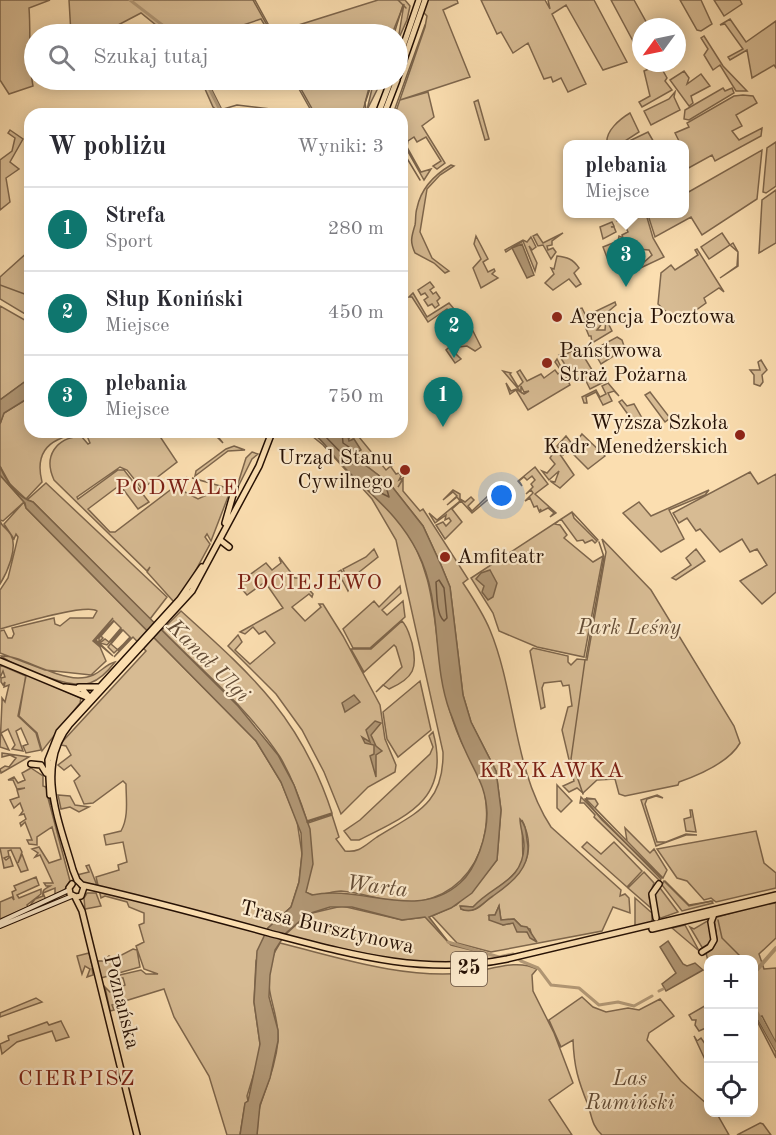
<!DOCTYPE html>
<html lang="pl">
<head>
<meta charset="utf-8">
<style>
  body { margin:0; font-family:"Old Standard TT",serif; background:#f2f2f3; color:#2b2b33 }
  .controls { position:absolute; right:18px; bottom:18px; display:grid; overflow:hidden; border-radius:12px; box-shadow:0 3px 15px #0003 }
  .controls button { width:54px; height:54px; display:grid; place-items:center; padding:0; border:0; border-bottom:2px solid #e1e1e2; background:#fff; color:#2b2b33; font:30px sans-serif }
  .compass { position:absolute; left:632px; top:18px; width:54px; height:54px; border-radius:50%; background:#fff; box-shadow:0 3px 15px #0003; rotate:237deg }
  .you { position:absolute; left:502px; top:496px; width:21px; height:21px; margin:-15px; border:4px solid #fff; border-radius:50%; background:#1a73e8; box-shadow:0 0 0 9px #1a73e833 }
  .badge { display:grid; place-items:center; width:39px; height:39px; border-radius:50%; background:#0f766e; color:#fff; font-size:20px; font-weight:700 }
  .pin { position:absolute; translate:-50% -50px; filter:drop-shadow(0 2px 3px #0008) }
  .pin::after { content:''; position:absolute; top:32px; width:21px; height:18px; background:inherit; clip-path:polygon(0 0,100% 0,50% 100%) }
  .popup { position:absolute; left:563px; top:140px; width:126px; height:78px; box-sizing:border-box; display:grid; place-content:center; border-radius:12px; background:#fff; filter:drop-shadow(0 2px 4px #0005); font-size:20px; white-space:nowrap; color:#7c7c81 }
  .popup b { font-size:22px; color:#2b2b33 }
  .popup::after { content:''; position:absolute; left:50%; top:100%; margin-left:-12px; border:12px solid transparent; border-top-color:#fff }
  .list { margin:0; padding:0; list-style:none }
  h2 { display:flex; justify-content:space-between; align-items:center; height:78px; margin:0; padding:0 24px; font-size:26px }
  h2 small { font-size:20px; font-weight:400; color:#7c7c81 }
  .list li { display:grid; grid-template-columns:39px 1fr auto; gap:18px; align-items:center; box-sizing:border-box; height:84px; padding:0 24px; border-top:2px solid #e1e1e2 }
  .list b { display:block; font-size:22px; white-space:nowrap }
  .list p { margin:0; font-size:20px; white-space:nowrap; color:#7c7c81 }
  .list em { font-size:20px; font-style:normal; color:#7c7c81 }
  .icon { flex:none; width:33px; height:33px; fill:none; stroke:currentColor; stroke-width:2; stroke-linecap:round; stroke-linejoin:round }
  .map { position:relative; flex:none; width:776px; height:1135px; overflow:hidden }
  .search { position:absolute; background:#fff; box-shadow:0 3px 15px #0003; left:24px; top:24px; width:384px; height:66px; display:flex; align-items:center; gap:15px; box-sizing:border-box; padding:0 21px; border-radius:33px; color:#7c7c81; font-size:22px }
  .panel { position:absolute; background:#fff; box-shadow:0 3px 15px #0003; left:24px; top:108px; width:384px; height:330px; border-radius:18px }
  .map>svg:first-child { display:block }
</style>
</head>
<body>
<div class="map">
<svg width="776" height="1135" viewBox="0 0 776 1135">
  <rect width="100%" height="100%" fill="#fbdeb0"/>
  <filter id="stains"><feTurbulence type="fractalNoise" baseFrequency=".00333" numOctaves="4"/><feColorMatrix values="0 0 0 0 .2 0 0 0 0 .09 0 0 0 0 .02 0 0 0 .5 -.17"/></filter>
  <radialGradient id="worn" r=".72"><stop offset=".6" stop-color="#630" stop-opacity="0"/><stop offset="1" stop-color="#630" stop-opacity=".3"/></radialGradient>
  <path fill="#d7bb93" stroke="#7e664c" stroke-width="1.5" fill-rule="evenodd" d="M0,0H50L29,8C31,34 28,61 33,86L9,94L0,80Z
    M69,0H255L273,33L378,0H405L410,6L407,20L398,40L404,4L392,34H270L261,19L216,34H167L141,13L101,34H71Z
    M427,0H457L458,3L443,10L470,77L400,100L428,92L434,117L422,126L445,163L437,169L433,166L441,161L426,137L417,142L414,137L408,141L407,147L421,172L431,169L424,180L402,141V114H395L425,27L427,16L423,12Z
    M481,0H545L550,9L548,0H594L627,62L603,70L566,5L552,14L586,84L568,92L561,78L553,82L551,77L544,79L528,43L513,53L501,32L497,34Z
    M611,0H634L649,27H641V56Z
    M680,0H701L712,24L701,31L697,30Z
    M714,0H740L742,4L724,16Z
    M730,19L746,42L776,21V68L774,65L752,78L747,50L730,60L728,57L743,49L725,24L720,25Z
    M704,36L723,66L747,91H736L720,65L713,70L704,55L708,49L701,38Z
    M663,63H672L662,69L667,78L665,81L672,90L642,107L639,102L650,96L644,71Z
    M684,71L689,78L687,84L701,74L710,86L691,96L693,103L689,106L670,80Z
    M201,80H207L221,108L219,112L213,107Z
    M294,80H371L363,111L313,114Z
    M374,80H387L385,85L379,86L367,110Z
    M723,88L725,91L732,88L734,93L689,120L684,119L685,110Z
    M675,92L674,97L680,110L651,125L644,111L669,99Z
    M743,95L753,96L757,103L736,115L742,126L732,131L739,140L762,128L761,136L715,161L712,155L685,170L684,144H672L679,141L675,133L689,127L687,123L734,96Z
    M478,100L489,139L485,140L474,102Z
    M630,113L639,132L622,143L607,144C605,131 620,119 630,113Z
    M10,130L23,139L10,162L19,169L6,178L10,202L0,210V160L12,151L15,138L8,133Z
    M648,132L655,144H623Z
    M776,142V186L766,193L763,192L767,148Z
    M762,150L757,199L702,235L691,217L655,237L648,215L684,214L685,194Z
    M451,165L454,166L440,175L427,189L420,232L432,258L449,271L445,273L434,263L415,253C410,242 411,238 415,225C416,221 415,214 417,208C421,188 434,175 451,165Z
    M776,190V243L759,253L762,200Z
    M614,214H646L653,238L664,257L634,271L652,255L649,250L636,249L608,260L603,247L618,241L619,236L623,238L622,235L628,232L622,220L617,221Z
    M612,222L614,226L611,227H614L616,232L603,239L600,227Z
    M563,233L552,241V245L547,246L548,250L553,248L556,252L551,259L543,245L538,246L533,236L537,234L543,243Z
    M722,233L730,245L733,243L738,252V266L720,278L737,266L738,252L730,245L709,259L701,247Z
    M476,236L488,259L483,262L488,272L494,269L495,271L492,274L498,278L481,288L473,268L481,259L474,244Z
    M531,237L536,247L532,250L529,246L537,263L535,271L523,241L506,252L505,250L523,240L527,242Z
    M697,249L724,292L719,288L704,298L706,303L678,323L658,304L661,273L671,265L675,270L698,255L695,250Z
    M30,250V317L0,299V277Z
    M557,256C567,257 573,259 579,268L574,273L581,284L576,287L569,279L553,290L545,283L554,274L551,268L554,269Z
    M430,282L434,287L430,290L433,294L436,292L440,298L437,301L439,305L435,308L432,304L428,306L424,300L428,297L425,293L421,295L418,290Z
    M413,293L427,317L449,303L455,310L443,318L450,313L447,309L428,322L412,297H409Z
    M615,302L616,305L604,315V321L597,330H605L606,319L612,331L592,343L591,336H589L578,309L582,308L586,316Z
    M0,306L30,323V378L0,400Z
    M472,329L481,347L475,351L467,346L459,347L456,354L461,359L455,363L446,350L459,339L454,337Z
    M617,337L622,340L625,349L601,364L593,350Z
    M578,347L600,383L606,381L590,389L581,371L570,373L559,355L567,354Z
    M557,359L570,385L528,410L516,390L510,394L506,383L511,391L516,389L524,394L529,391L524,392L521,386V392L503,371L511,373L510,374L518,387L523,382L517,372L520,370L527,381L541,374L544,378L555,370L558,374L562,372L555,362Z
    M761,360L767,370L762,375L763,382L760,386L754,384V375L750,370H760L758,362Z
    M608,383L619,396L614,391L608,393L612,401L603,405L596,392L586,397L587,403H584L582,397L596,390L600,397L606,394L602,386Z
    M650,392L670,418L665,422L645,395Z
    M30,397V432H108C74,433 30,435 42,482L26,499L10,484L0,466V424L4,413Z
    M622,400L627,406L634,404L642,418L637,427L619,402Z
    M307,432C321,432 335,458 345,468C363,487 384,502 400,522C443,579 431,645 449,708C453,722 459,738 466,751C470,760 478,768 481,779C503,848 458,918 381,899C368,896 355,892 341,891C330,891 315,899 306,892L311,849L308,823L332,815L339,837L336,839L345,851C360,853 365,845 377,837C415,813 444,805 443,752L396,540L372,499L323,445Z
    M349,432H354L359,437L386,470L394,463L391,467L396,474L399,473L401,476L399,480L403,478L398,487L403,479V491L420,511L423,509L468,579L463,583C473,598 483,613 490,630C516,693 513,769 551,827L621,890L620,896L625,894L629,898L630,913L613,907L602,931L491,952L457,943L432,916L456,905L477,885L497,860L501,810L496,771L471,722L463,695L450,587L441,565L423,526L390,484L360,461L353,439L349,442L348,440L351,435ZM522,820C539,855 521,876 493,895C483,903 476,915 461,909V906L473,907L509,879L523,864ZM499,906L501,920L514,919L521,926L530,929L532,936L513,923L503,925L489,916L495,915Z
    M215,433L223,443L216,436L159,435L177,462L142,489L127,470L120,467L77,497L78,499L118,470H124L149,502L138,509L120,485L88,509L110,532H115L186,478L183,491L198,499L211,493V483L192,478L231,489L211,541L207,534L205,537L210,544L191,579L174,602L147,572L150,567L147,571L54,480C43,456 56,438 81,436L88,444L90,443L87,436L90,435Z
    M582,434L605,456L588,469L573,454L579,446L576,442Z
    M566,436L573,445L563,455L557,446Z
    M234,446L245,450L228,451L195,476L196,471L226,449Z
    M555,447L574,475L560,488L550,481L555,482L559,471L549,480L542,471L547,473L555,464L550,458L552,455L549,454L553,451L557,452L554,449Z
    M252,452L258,454L252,459L235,493L246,458Z
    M535,467L548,484L535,494L556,513L550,517L554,513L548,508L540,512L541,509L539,511L537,506L534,507L530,498L525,501L533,493L531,490L526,494L533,487L531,484L535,480L532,476L527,480L524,477L519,481L522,486L518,481Z
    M750,472L758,484L776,474V592L762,604L740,581L767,565L757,549L750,552L742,539L720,552L700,529L696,531L687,518L679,523L673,513Z
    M0,475L24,502L3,521L0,520Z
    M46,483L167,597L150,619L33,502L27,500Z
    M491,488L493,493L497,492L472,513L461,501L452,509L462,522L445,539L436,525L443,522L446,526L451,521L449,518L445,520L446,515L435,523L429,513L437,520L460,501L457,497L447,505L457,496L453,492L443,500L453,490L460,494V499L465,502L471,497L474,500L468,506L472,511L492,492Z
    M709,490L705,495L669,510L684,539L661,552L623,513L639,502L651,516Z
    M24,502L26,508L256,741L281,782L297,821L302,854L299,882L291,907L268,928L256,961L254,1002L260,1044L259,1057L247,1096L248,1101L245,1104L240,1135H227L209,1076L174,1017L164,989L112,1005L114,1010L110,1011L105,987L110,992L125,985L123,978L111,977L141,970L146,974H158L144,969L136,946L144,942L139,925L144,923V913L129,907L127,902L105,896L101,898L96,877L119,870L118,865L127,862L123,842L106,845L104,835L121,831C129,817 126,799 126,784L123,781L93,803L84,804L74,781L80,776L71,765L64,770L58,765L71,755L66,746L61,745L63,741L146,651L133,637L114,657L131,637L114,653L108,647L122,629L107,645L100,643L105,639L109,642L121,628L114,621L101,636L103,638L99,642V638L114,620L96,640L113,656L95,641L113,618L93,641L100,647L106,661L91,675L45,670L0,653V631L4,630L8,638H12L14,634L12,628L54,618L55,624L60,626L70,618H93L97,611C87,603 18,624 0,629V590L8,578L18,537L16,534L14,539L4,524ZM123,630L130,637L118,650L111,644Z
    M572,512L574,518L597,541L595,543L592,540L585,543L583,540L577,541L561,519L555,524L560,525L567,535L564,538L593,562L603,556L584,657L537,647L499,631L493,613L471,578Z
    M0,521C2,527 7,528 11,535C18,548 7,573 0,584Z
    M602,539L651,590L734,726L740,743C729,762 699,775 679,782L678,785L625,796L619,794L615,779L597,780L583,793L577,788L569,792L563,786L574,781L562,730L568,707L572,706L569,685L563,686L561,681L544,683L542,688L545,707L541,709L530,651L533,648L568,656V662L571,665L577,659L587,660L606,552Z
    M374,549L378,557L358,573L348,591L338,572L341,570L349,583L343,569L366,557Z
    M696,549L705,561L676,580L672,578L691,565L686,558Z
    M279,557L295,578H298L313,594L312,597L309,594L292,607L305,621L321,607L319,604H323L343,636L380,705L385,739L396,765L395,772L368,787L341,814L324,772L302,730L276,694L228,646L238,635L242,642L235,650L250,664L275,643L265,631L259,634L253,627L245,634L240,632L283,608L265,582L247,595L240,587L248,576L266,563L272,570L281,563Z
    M400,586L401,593L382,610L387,615L403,601L405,617L370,648H353L343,629L374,601L379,607Z
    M181,611C253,676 301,718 332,813L307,821C300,799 292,777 280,757C249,709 202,671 162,630Z
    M402,621C408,627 409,634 412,643C418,668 414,678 389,689L383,685L376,692L402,667L396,647L394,645L364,672L351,649H371Z
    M1,656C17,654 52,677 78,678C100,678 102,665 115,662C109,670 99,680 90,683C71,690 16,667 1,656Z
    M0,665L26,676L18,716L36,733L41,750L26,753L23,746L28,744L21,728L16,731L23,751L12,749L15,745L8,729L1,733L9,750L0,747L2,702V698L5,702L9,685L4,687L5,682L3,685L1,682V678L5,677L3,671L0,678Z
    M26,674L81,698L80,703L42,751L37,733L19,716Z
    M420,681L431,730L398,757L387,739L383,712Z
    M433,732C451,798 410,815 359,840H351L344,831L360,820L430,754L433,747L429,736Z
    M2,753L29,757L1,773L0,769L5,766L9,767L16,758L10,755L2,757Z
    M31,768L43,776V786L46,787L51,805L48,798L70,881L64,891L55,896V888L43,893L46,900L29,907L35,899L43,896C42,889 45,889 50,886H46L44,883H53L40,855L35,857L38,853L32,849L39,847L49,863L61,859L52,827L37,837V845L29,844L27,840H32L25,822L21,826L20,823L26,819L24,814L20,815L23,811L20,803L14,808L10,800L19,797L17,790L25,788L17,789L13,780H8L14,777L18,783L25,780L22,773Z
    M557,785L572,801L561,812L557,808Z
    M58,795L70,796L75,805L89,807L79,812L70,807L61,809Z
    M657,795L663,798L656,796L647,799L645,804L657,842H666L686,834L697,835H686L656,846L641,800Z
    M581,797L661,879L660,881L594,817L595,815L584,803H580Z
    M586,798L595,799L598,804L595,808L627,841L625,828L650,853L654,849L667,870L663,878L586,799H593Z
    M690,810H692L696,832L686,831L684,819L691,817Z
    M756,831L764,863L776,873V888L716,902L711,898L704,900L687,881L677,878L657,849Z
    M587,842L601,854L614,842L642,871L627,887L582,847Z
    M0,848H20L22,852L18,863L22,854L28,870L21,872L11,850L8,851L9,856L4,858L6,860L10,857L13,866L4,868Z
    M89,865L96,883V885L83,883L77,875L89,872L86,866Z
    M644,872L654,883L649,896L651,908L628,888Z
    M36,877L39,885L17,895L19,898L41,889V894L27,905L28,907L0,919V902L12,897L14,900L12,892L16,890L14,886Z
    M664,881L689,906L711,901L713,903L682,911L662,885Z
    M660,888L678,912L661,918L657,916L654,893Z
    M87,893H96L101,906L85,909L84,898Z
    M635,898L652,913V922L635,926Z
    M776,900L769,904L776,903V938L759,954L764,969L776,968V1043L762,1016L757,1018L776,1052V1058L756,1019L754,1020V960L708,961L706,953L717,940L714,918Z
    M342,906L402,920L426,917L451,945L504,958C425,971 361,954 285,935L308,914Z
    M709,920C713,932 715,942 703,949L690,927L694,929Z
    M685,925L698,949V950L672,928Z
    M280,943C341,958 402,979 465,973C489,971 515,958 537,969L532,975L533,991L554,1033L573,1083L549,1100L572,1135H257C258,1125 257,1113 261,1103C268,1082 276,1063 278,1041C280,1005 254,982 280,943Z
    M133,949L137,950L140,967L101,978L97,961H103L109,956L114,959Z
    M89,953L94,973L92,968L93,975L87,977L90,969L85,966L82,974L77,956Z
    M582,997L593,1007L606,1012L628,1008L639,1010L660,999L674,1016L649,1033L647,1040L681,1081L708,1105V1112L717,1114L729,1135H602C592,1126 592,1117 588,1105C578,1080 574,1067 573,1040L561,1047L549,1020Z
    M36,998L42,1002L0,1017V1013Z
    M708,1004V1027L699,1031L695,1025L696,1020H692L689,1015Z
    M61,1021L69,1037L56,1041L52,1031L17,1042L2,1054L0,1044L9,1040L8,1036L47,1022L49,1025Z
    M694,1036L697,1041L701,1038L708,1048V1066Z
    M760,1123L763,1124L771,1135H737Z"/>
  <path fill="#b29876" stroke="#7a6248" stroke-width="1.5" d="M522,244L534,275L527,278L512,248Z
    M30,378V397L4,413L0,424V400Z
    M311,432H347L349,441L354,439L361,450L357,452L360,461L390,484L423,526L441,565L450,587L463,695L471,722L496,771L501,810L497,860L472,893L451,908L429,917L449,943L425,917L402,920L352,907H330L308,914L286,933L275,950L270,975L269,997L278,1030V1041L270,1078L260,1105L257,1135H240L245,1103L248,1101L260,1044L254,1002L257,951L268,928L291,907L299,882L302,854L301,833L281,782L256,741L26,508L25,503L0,475V466C5,480 18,498 33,502L238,706L278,755L294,785L310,829L313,864L306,892L312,895C361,884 417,922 460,883C477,868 487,835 487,813C486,786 475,773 465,750C459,738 455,724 450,712C431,661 443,602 418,553C398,513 371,496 342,465C331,454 324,440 311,432Z
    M490,570L497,583L493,597L488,600L482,592L484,586L476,579L481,573Z
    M354,695L360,702L345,712L342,703Z
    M375,721L381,723L371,735L376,746L382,751L376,755V777L370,756L374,754V745L365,743L362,737L370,742L366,730Z
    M520,819C526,825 526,832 527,840C533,866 512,883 493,896C482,903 475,915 461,909L460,906L473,907C494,884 523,882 524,846C524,836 520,828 520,819Z
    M499,906L501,920L514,919L521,926L527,927L537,942L530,938L527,932H517L513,923L503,925L489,920V915H495Z
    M668,941L683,964L687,966L695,963L703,970L666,991L662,984L676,973L660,947Z"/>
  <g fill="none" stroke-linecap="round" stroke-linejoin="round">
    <path stroke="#6c543d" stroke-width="1.5" d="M321,432L352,464L354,461L352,449L343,443L342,432
      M371,478L387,490L389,497L373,489L366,481Z
      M439,580L444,588L447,618L444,621C436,614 437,594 436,582Z"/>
    <path stroke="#7a6248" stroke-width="1.5" d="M253,0L272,34
      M398,0L406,8
      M394,34L403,5
      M296,80L315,114
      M220,110L237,105L313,114
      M366,110L365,103L373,80
      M367,113V114
      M393,114L425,25
      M402,150L420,180
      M0,285L30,296
      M573,513L598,540
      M586,658L604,557L599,542
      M583,794L571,759L585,660
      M585,799L602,820L662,878
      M307,822L332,814
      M665,881L689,905L713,901
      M718,920L722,938L742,958
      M754,970L755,971"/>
    <path stroke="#b29876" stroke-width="3" d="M130,0L174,34
      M205,80L222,114
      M448,942L499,957L513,954L521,961L538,968
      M539,969L551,985L579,988L599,1005L618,1002L634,1006L652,996
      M659,991L663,989"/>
    <path stroke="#b29876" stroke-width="4" d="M754,973L776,948
      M754,1008L776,1047"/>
    <g stroke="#251004" stroke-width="6">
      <path id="secondary" d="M0,922L69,890
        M0,926L72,896"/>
    </g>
    <g stroke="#251004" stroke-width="8">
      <path id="primary" d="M398,61L419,0
        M398,77L425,0
        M378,114L391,80
        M384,114L397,80
        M225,523L235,488
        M220,540L229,547
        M0,661L89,698
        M65,687L82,689L90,698
        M79,687H99
        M31,764L41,765L46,773
        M50,795L48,760L59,732L180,599L202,567
        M72,884L69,888L70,894L76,897L81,896L84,887L77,880L73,870C60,823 34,767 70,724L192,591L259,466L272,432
        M82,885C144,899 207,916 269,933C349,954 424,976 507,959L776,895
        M75,897L82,911L137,1135
        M656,918L652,894L659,884
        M652,929L776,899
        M702,952L710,947L714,940L711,922L714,914"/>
    </g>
    <use href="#secondary" stroke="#fceacc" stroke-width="4"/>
    <use href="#primary" stroke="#fbdeb0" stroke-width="5"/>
  </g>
  <g fill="#8f2418" stroke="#fceacc" stroke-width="2">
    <circle cx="557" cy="317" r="6"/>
    <circle cx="547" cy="363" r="6"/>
    <circle cx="740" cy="435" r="6"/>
    <circle cx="405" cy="470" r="6"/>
    <circle cx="445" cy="557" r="6"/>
  </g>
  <g text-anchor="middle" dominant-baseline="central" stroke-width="4.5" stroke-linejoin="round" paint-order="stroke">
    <rect fill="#fceacc" stroke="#665140" stroke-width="1.5" x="451" y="952" width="36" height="34" rx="4.5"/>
    <g font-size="20" font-weight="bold" fill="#251004">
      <text x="469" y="969">25</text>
    </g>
    <g font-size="21" fill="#251004" stroke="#fceacc" text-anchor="start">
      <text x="569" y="317">Agencja Pocztowa</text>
      <text x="559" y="351">Państwowa<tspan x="559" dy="24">Straż Pożarna</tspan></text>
      <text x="728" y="423" text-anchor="end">Wyższa Szkoła<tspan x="728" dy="24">Kadr Menedżerskich</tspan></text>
      <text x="393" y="458" text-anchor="end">Urząd Stanu<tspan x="393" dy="24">Cywilnego</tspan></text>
      <text x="457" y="557">Amfiteatr</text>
    </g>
    <g font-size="21" font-style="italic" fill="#634c36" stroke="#fceacc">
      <text x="629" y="628">Park Leśny</text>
      <text x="630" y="1079">Las<tspan x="630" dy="24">Rumiński</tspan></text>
    </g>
    <g font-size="21" fill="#251004" stroke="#fceacc">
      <text transform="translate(327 928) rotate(13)">Trasa Bursztynowa</text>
      <text transform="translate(121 1002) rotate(76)">Poznańska</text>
    </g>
    <g font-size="22" letter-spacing="1.5" fill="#7a1f14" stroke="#fceacc">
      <text x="177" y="488">PODWALE</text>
      <text x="310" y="583">POCIEJEWO</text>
      <text x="552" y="771">KRYKAWKA</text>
      <text x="77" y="1079">CIERPISZ</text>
    </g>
    <g font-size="22" font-style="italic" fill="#644d37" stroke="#fceacc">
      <text transform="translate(208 661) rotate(45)">Kanał Ulgi</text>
      <text transform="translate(377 887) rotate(7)">Warta</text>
    </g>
  </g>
  <rect width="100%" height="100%" filter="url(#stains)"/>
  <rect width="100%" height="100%" fill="url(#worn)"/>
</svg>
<div class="controls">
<button>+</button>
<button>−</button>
<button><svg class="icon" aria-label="locate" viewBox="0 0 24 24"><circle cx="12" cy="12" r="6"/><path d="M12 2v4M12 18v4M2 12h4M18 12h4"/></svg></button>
</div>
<svg class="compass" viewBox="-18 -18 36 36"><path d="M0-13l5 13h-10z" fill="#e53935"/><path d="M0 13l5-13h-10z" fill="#7c7c81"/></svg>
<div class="you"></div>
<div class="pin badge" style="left:443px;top:427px">1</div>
<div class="pin badge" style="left:454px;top:358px">2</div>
<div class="pin badge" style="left:626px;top:287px">3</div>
<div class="popup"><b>plebania</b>Miejsce</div>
<div class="search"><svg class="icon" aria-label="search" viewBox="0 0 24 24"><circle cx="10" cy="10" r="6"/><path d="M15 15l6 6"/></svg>Szukaj tutaj</div>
<section class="panel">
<h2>W pobliżu<small>Wyniki: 3</small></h2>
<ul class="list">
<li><span class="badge">1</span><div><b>Strefa</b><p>Sport</p></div><em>280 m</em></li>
<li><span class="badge">2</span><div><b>Słup Koniński</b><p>Miejsce</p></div><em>450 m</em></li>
<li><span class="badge">3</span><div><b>plebania</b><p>Miejsce</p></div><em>750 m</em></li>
</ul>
</section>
</div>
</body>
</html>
